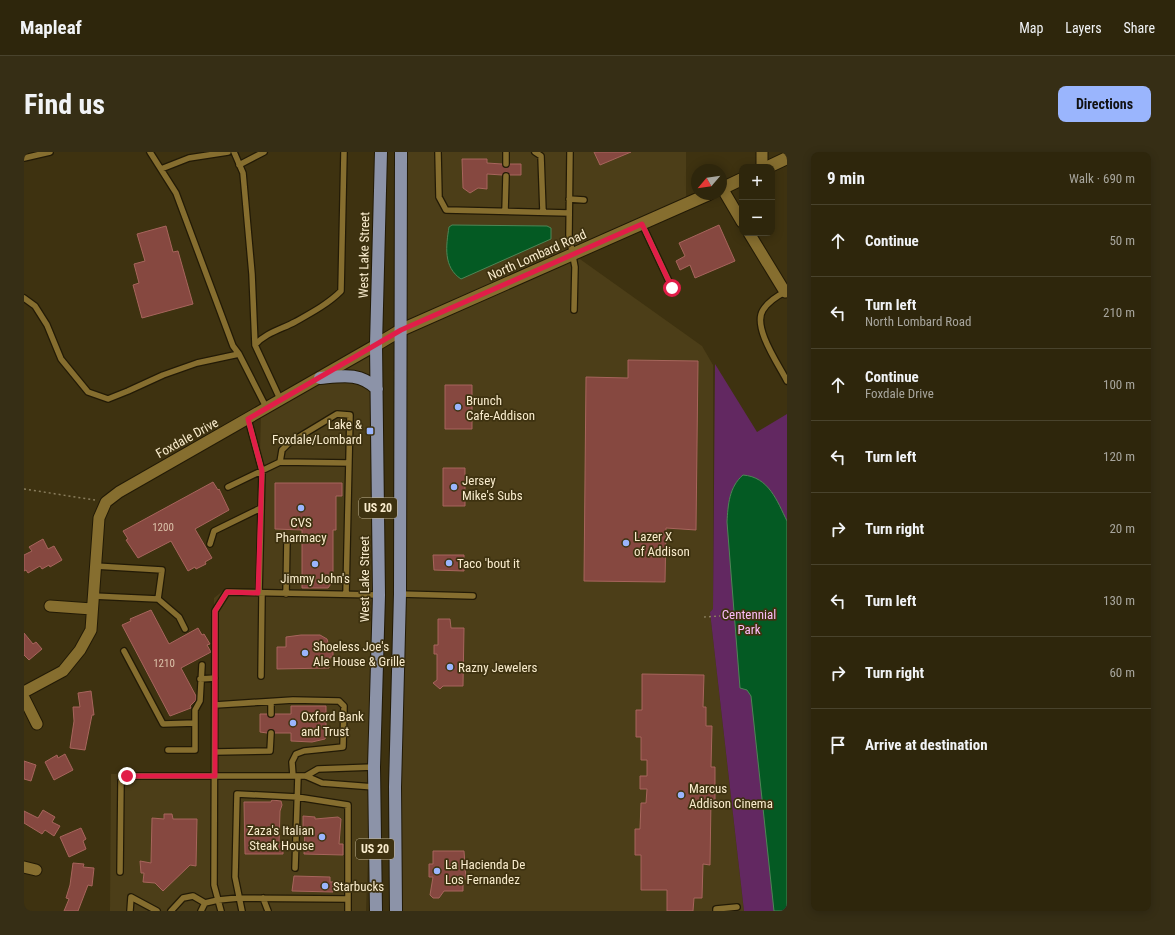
<!DOCTYPE html>
<html lang="en">
<head>
<meta charset="utf-8">
<style>
  body { margin:0; font-family:"Roboto Condensed",sans-serif; background:#362e15; color:#f1f3f6 }
  .controls { position:absolute; right:12px; top:12px; display:grid; overflow:hidden; border-radius:8px; box-shadow:0 2px 10px #0003 }
  .controls button { width:36px; height:36px; display:grid; place-items:center; padding:0; border:0; border-bottom:1px solid #49432d; background:#2e260c; color:#f1f3f6; font:20px sans-serif }
  .compass { position:absolute; left:667px; top:12px; width:36px; height:36px; border-radius:50%; background:#2e260c; box-shadow:0 2px 10px #0003; rotate:241deg }
  .stop { position:absolute; width:12px; height:12px; margin:-9px; border:3px solid #e11d48; border-radius:50%; background:#fff }
  .stop.end { background:#e11d48; border-color:#fff; box-shadow:0 1px 4px #0008 }
  .list { margin:0; padding:0; list-style:none }
  h2 { display:flex; justify-content:space-between; align-items:center; height:52px; margin:0; padding:0 16px; font-size:17px }
  h2 small { font-size:13px; font-weight:400; color:#a7a59d }
  .list li { display:grid; grid-template-columns:26px 1fr auto; gap:12px; align-items:center; box-sizing:border-box; height:72px; padding:0 16px; border-top:1px solid #49432d }
  .list b { display:block; font-size:15px; white-space:nowrap }
  .list p { margin:0; font-size:13px; white-space:nowrap; color:#a7a59d }
  .list em { font-size:13px; font-style:normal; color:#a7a59d }
  .icon { flex:none; width:22px; height:22px; fill:none; stroke:currentColor; stroke-width:2; stroke-linecap:round; stroke-linejoin:round }
  .map { position:relative; flex:none; width:763px; height:759px; overflow:hidden; border-radius:8px }
  header { display:flex; align-items:center; gap:24px; box-sizing:border-box; height:56px; padding:0 20px; background:#2e260c; border-bottom:1px solid #49432d }
  header strong { font-size:19px }
  nav { display:flex; gap:22px; margin-inline-start:auto; font-size:14px }
  .intro { display:flex; align-items:center; justify-content:space-between; box-sizing:border-box; height:96px; padding:0 24px }
  h1 { margin:0; font-size:28px }
  .button { padding:10px 18px; border-radius:8px; background:#9ab5fd; color:#111; font-size:14px; font-weight:700 }
  main { display:flex; gap:24px; padding:0 24px }
  aside { flex:1; background:#2e260c; border-radius:8px; box-shadow:0 2px 10px #0003 }
  .map>svg:first-child { display:block }
</style>
</head>
<body>
<header>
<strong>Mapleaf</strong>
<nav><a>Map</a><a>Layers</a><a>Share</a></nav>
</header>
<div class="intro"><h1>Find us</h1><a class="button">Directions</a></div>
<main>
<div class="map">
<svg width="763" height="759" viewBox="0 0 763 759">
  <rect width="100%" height="100%" fill="#3e3210"/>
  <path fill="#4c3e18" d="M381,0H662V47L546,100L678,194L689,213V457L686,460L720,759H376Z
    M351,199L347,618L342,759H86L87,622L188,620L190,446L200,438H232L237,264Z"/>
  <path fill="#622861" d="M691,212L733,280L763,262V759H720L686,460L689,457Z"/>
  <path fill="#045a23" stroke="#4e8656" d="M428,73L523,74L527,76V87L437,127C419,115 422,94 425,75Z
    M719,323C745,325 753,349 763,369V759H750L727,544L723,538L716,536L703,370C704,353 705,335 719,323Z"/>
  <path fill="#864840" stroke="#a7655c" d="M570,0H607L576,13Z
    M438,7H463V11L478,12L482,16L486,12H497V23H486L483,20L478,23L463,22V37L454,36L446,41L439,36Z
    M695,73L711,109L671,126L666,113L656,118L652,109L661,104L655,91Z
    M142,74L149,100L154,99L169,152L118,166L109,133L115,131L110,112L121,109L113,82Z
    M604,208L674,209L672,378L642,376L641,430L560,429L562,225L604,226Z
    M421,233H448V277H421Z
    M419,316H441V354H419Z
    M189,330L194,338L195,337L205,358L171,377L188,406L181,410L182,412L172,417L171,415L164,419L147,389L114,406L102,388L104,387L99,379Z
    M251,331H318V344H312V378H309V429L304,436H278V378L251,377Z
    M19,387L24,397L30,394L38,408L26,415L25,413L18,417L16,414L4,421L2,418L0,419V403L8,399L5,395Z
    M409,403H440V419L410,418Z
    M127,458L145,492L174,476L178,483L180,482L186,492L183,493L187,500L157,516L172,544V548L166,554L167,556L146,564L98,473L107,469L106,467Z
    M414,467H426L427,476H440L439,534H419L416,537L409,531L413,528V502H410V493H414Z
    M0,481L9,492L12,490L18,497L5,508L0,503Z
    M277,483H296L303,487L306,498H309V505H306L305,516L253,517V495H262V485Z
    M618,522L680,523L679,555H682V574H688L687,615H691V648H687L686,713L679,712L678,746H670L669,759H643V738H617V703H611V677H616L617,651H622L623,637H616V624H623V608H617V585H612V558H618Z
    M67,539L70,563H68L61,598L46,596L50,569L49,555H56L54,541Z
    M267,554H302V584L301,587L288,590L267,589V581H251L247,577L243,581L236,580V562H243L247,566L251,562H267Z
    M41,602L49,618L30,628L21,610L33,603L34,606Z
    M0,609L12,613L7,629L0,627Z
    M248,648L257,649L258,653L256,659L255,692L259,691V702H221L220,650H247Z
    M19,658L31,665L28,670L36,674L30,684L21,678L18,682L0,671V659L14,666Z
    M140,662H148L149,667H173L172,714L166,713L139,739L131,731L119,730L120,721H117L116,709L127,711L128,666L140,667Z
    M279,664L291,665V667L314,665L317,667L315,692H319V703L280,702L281,677H279Z
    M57,676L62,687L59,689L62,697L45,705L36,685Z
    M409,699H440L442,727H439V739H420L415,746H409L406,743L409,725H405V712H409Z
    M49,711L60,712L59,715L70,716L68,734L64,733L54,759H40L45,747L42,746L46,733Z
    M270,724L306,725V730H309V740L268,739Z"/>
  <g fill="none" stroke-linecap="round" stroke-linejoin="round">
    <g stroke="#221a06" stroke-width="8">
      <path id="lane" d="M126,0L152,41L209,194L215,202L243,257
        M210,0L219,21L228,122L231,193
        M414,0L415,45L422,58L545,61
        M511,0L517,4L519,60
        M546,0L545,83L551,115L550,158
        M0,6L26,0
        M482,12V0
        M215,13L240,0
        M137,17L165,6L204,0
        M545,47L560,48
        M481,59L482,24
        M618,72L650,140
        M761,140C753,144 744,150 739,158C728,175 755,213 763,229
        M0,146L11,154L23,173L37,207L64,240L84,247L104,239L139,223L173,211L215,202
        M257,249L231,193C241,181 258,177 271,170C287,161 304,152 317,139L320,0
        M224,267L238,319L235,441
        M256,310L325,311
        M204,335L256,310L258,298L265,291L313,262L326,263L322,442
        M186,392L190,379L237,356
        M71,414L138,418L134,447
        M262,442L263,387
        M376,442L449,444
        M69,444L134,447L155,465L161,477
        M100,499L139,572L171,571
        M237,524L238,442
        M176,527L191,526
        M191,553L269,548L315,549L320,554L319,595L280,599L272,602L268,610L269,624
        M247,562V550
        M144,598H171V558L176,549L178,513
        M191,600L246,599L247,581
        M282,624L294,617L350,615
        M271,716L274,624
        M96,720L97,629L103,624H282L298,631L350,635
        M239,746L244,759
        M106,759L107,745L133,759
        M147,759L159,746L169,744L181,751L194,748L215,746L324,747
        M177,759L181,751
        M197,759L190,733L191,459L203,440L355,443
        M218,759L211,725L213,642L273,645L324,653V759
        M692,759V757L713,755"/>
    </g>
    <g stroke="#221a06" stroke-width="13">
      <path id="street" d="M738,15V0
        M698,36L718,70
        M725,81L761,140
        M26,454L68,457
        M0,540L39,519L56,498L67,478L75,366L82,350L95,340L352,193
        M0,546L13,572
        M0,715L12,718"/>
    </g>
    <g stroke="#221a06" stroke-width="14">
      <path id="secondary" d="M744,15L763,6
        M697,37L718,27
        M352,193L377,178L685,42"/>
    </g>
    <g stroke="#221a06" stroke-width="14">
      <path id="primary" d="M296,226C318,224 336,220 353,237
        M352,759L350,615L355,443L352,193L357,0
        M372,759L371,635L376,442L377,0"/>
    </g>
    <path stroke="#897d5c" stroke-width="1.5" stroke-dasharray="2 3" stroke-linecap="butt" d="M0,337L71,348
      M680,465L696,464"/>
    <use href="#lane" stroke="#866e2f" stroke-width="5.5"/>
    <use href="#street" stroke="#866e2f" stroke-width="11"/>
    <use href="#secondary" stroke="#866e2f" stroke-width="12"/>
    <use href="#primary" stroke="#8c93a8" stroke-width="12"/>
  </g>
  <g fill="none" stroke-linecap="round" stroke-linejoin="round">
    <path stroke="#e11d48" stroke-width="5" d="M103,624H191V459L203,440L234,441L238,319L224,267L377,178L618,72L648,136"/>
  </g>
  <g fill="#9ab5fd" stroke="#3e3210" stroke-width="1.5">
    <circle cx="434" cy="255" r="4"/>
    <rect x="342" y="275" width="8" height="8" rx="2"/>
    <circle cx="430" cy="335" r="4"/>
    <circle cx="277" cy="356" r="4"/>
    <circle cx="602" cy="391" r="4"/>
    <circle cx="425" cy="411" r="4"/>
    <circle cx="291" cy="412" r="4"/>
    <circle cx="281" cy="501" r="4"/>
    <circle cx="426" cy="515" r="4"/>
    <circle cx="269" cy="571" r="4"/>
    <circle cx="657" cy="643" r="4"/>
    <circle cx="298" cy="685" r="4"/>
    <circle cx="413" cy="719" r="4"/>
    <circle cx="301" cy="734" r="4"/>
  </g>
  <g text-anchor="middle" dominant-baseline="central" stroke-width="3.5" stroke-linejoin="round" paint-order="stroke">
    <g font-size="11" fill="#dcc3aa">
      <text x="139" y="375">1200</text>
      <text x="140" y="511">1210</text>
    </g>
    <g fill="#3e3210" stroke="#c1b494" stroke-width="1">
      <rect x="335" y="346" width="38" height="20" rx="3"/>
      <rect x="332" y="687" width="38" height="20" rx="3"/>
    </g>
    <g font-size="12" font-weight="bold" fill="#f9eccd">
      <text x="354" y="356">US 20</text>
      <text x="351" y="697">US 20</text>
    </g>
    <g font-size="13" fill="#f9eccd" stroke="#3e3210">
      <text transform="translate(340 103) rotate(-89)">West Lake Street</text>
      <text transform="translate(513 103) rotate(-24)">North Lombard Road</text>
      <text transform="translate(163 286) rotate(-29)">Foxdale Drive</text>
      <text transform="translate(340 427) rotate(-90)">West Lake Street</text>
    </g>
    <g font-size="13" fill="#f9eccd" stroke="#3e3210" text-anchor="start">
      <text x="442" y="248">Brunch<tspan x="442" dy="15">Cafe-Addison</tspan></text>
      <text x="338" y="272" text-anchor="end">Lake &amp;<tspan x="338" dy="15">Foxdale/Lombard</tspan></text>
      <text x="438" y="328">Jersey<tspan x="438" dy="15">Mike's Subs</tspan></text>
      <text x="277" y="370" text-anchor="middle">CVS<tspan x="277" dy="15">Pharmacy</tspan></text>
      <text x="610" y="384">Lazer X<tspan x="610" dy="15">of Addison</tspan></text>
      <text x="433" y="411">Taco 'bout it</text>
      <text x="291" y="426" text-anchor="middle">Jimmy John's</text>
      <text x="289" y="494">Shoeless Joe's<tspan x="289" dy="15">Ale House &amp; Grille</tspan></text>
      <text x="434" y="515">Razny Jewelers</text>
      <text x="277" y="564">Oxford Bank<tspan x="277" dy="15">and Trust</tspan></text>
      <text x="665" y="636">Marcus<tspan x="665" dy="15">Addison Cinema</tspan></text>
      <text x="290" y="678" text-anchor="end">Zaza's Italian<tspan x="290" dy="15">Steak House</tspan></text>
      <text x="421" y="712">La Hacienda De<tspan x="421" dy="15">Los Fernandez</tspan></text>
      <text x="309" y="734">Starbucks</text>
    </g>
    <g font-size="13" fill="#fbbdf8" stroke="#3e3210">
      <text x="725" y="462">Centennial<tspan x="725" dy="15">Park</tspan></text>
    </g>
  </g>
</svg>
<div class="controls">
<button>+</button>
<button>−</button>
</div>
<svg class="compass" viewBox="-18 -18 36 36"><path d="M0-13l5 13h-10z" fill="#e53935"/><path d="M0 13l5-13h-10z" fill="#a7a59d"/></svg>
<div class="stop" style="left:648px;top:136px"></div>
<div class="stop end" style="left:103px;top:624px"></div>
</div>
<aside>
<h2>9 min<small>Walk · 690 m</small></h2>
<ul class="list">
<li><svg class="icon" aria-label="ahead" viewBox="0 0 24 24"><path d="M12 20V5M6 11l6-6 6 6"/></svg><div><b>Continue</b></div><em>50 m</em></li>
<li><svg class="icon" aria-label="left" viewBox="0 0 24 24"><path d="M17 20v-9H6M10 6l-5 5 5 5"/></svg><div><b>Turn left</b><p>North Lombard Road</p></div><em>210 m</em></li>
<li><svg class="icon" aria-label="ahead" viewBox="0 0 24 24"><path d="M12 20V5M6 11l6-6 6 6"/></svg><div><b>Continue</b><p>Foxdale Drive</p></div><em>100 m</em></li>
<li><svg class="icon" aria-label="left" viewBox="0 0 24 24"><path d="M17 20v-9H6M10 6l-5 5 5 5"/></svg><div><b>Turn left</b></div><em>120 m</em></li>
<li><svg class="icon" aria-label="right" viewBox="0 0 24 24"><path d="M7 20v-9h11M14 6l5 5-5 5"/></svg><div><b>Turn right</b></div><em>20 m</em></li>
<li><svg class="icon" aria-label="left" viewBox="0 0 24 24"><path d="M17 20v-9H6M10 6l-5 5 5 5"/></svg><div><b>Turn left</b></div><em>130 m</em></li>
<li><svg class="icon" aria-label="right" viewBox="0 0 24 24"><path d="M7 20v-9h11M14 6l5 5-5 5"/></svg><div><b>Turn right</b></div><em>60 m</em></li>
<li><svg class="icon" aria-label="arrive" viewBox="0 0 24 24"><path d="M6 21V4h12l-3 4 3 4H6"/></svg><div><b>Arrive at destination</b></div></li>
</ul>
</aside>
</main>
</body>
</html>
